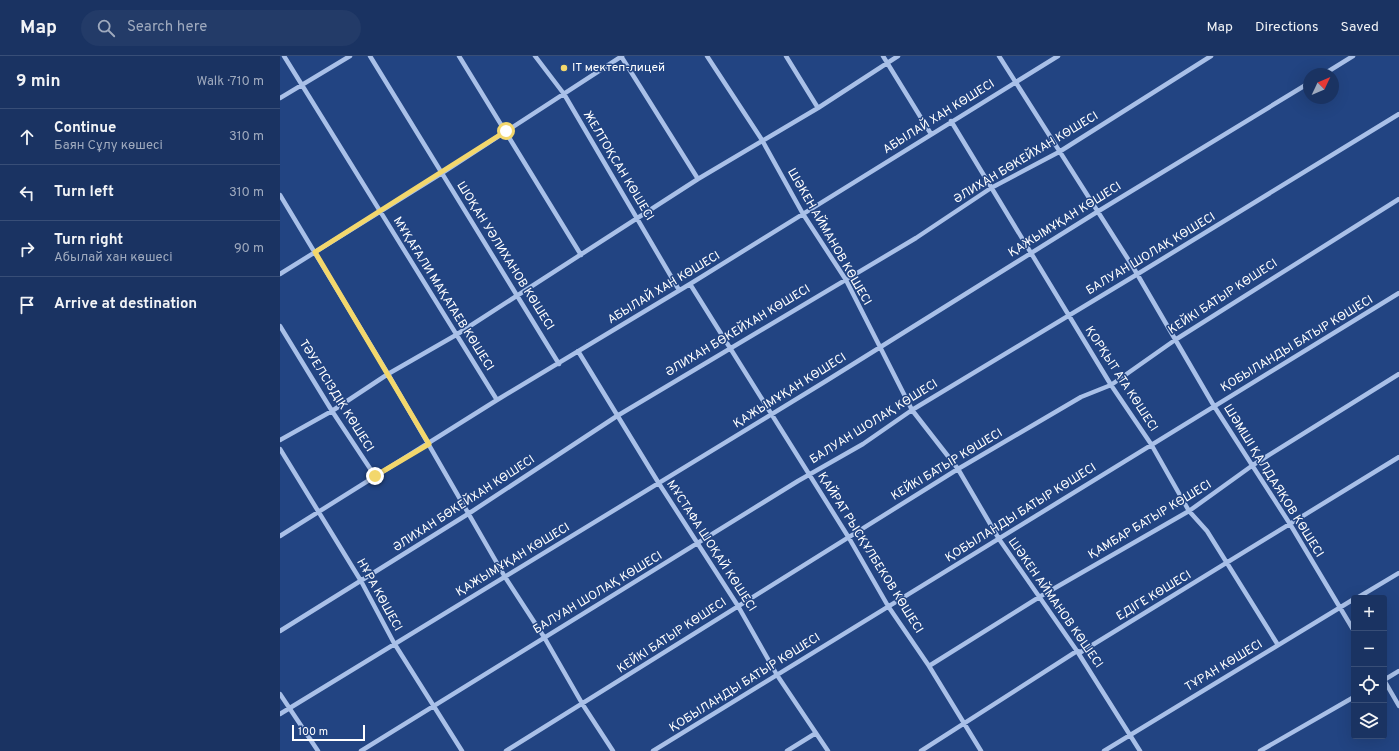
<!DOCTYPE html>
<html lang="en">
<head>
<meta charset="utf-8">
<style>
  body { margin:0; font-family:Overpass,sans-serif; background:#233b68; color:#f1f3f6 }
  .controls { position:absolute; right:12px; bottom:12px; display:grid; overflow:hidden; border-radius:4px; box-shadow:0 4px 16px #0002 }
  .controls button { width:36px; height:36px; display:grid; place-items:center; padding:0; border:0; border-bottom:1px solid #384e77; background:#1a3362; color:#f1f3f6; font:20px sans-serif }
  .compass { position:absolute; left:1023px; top:12px; width:36px; height:36px; border-radius:50%; background:#1a3362; box-shadow:0 4px 16px #0002; rotate:46deg }
  .scale { position:absolute; left:12px; bottom:10px; width:73px; box-sizing:border-box; padding-left:4px; border:2px solid #fff; border-top:0; font-size:11px; line-height:14px; white-space:nowrap; color:#fff; -webkit-text-stroke:3px #224482; paint-order:stroke }
  .stop { position:absolute; width:12px; height:12px; margin:-9px; border:3px solid #f3d76c; border-radius:50%; background:#fff }
  .stop.end { background:#f3d76c; border-color:#fff; box-shadow:0 1px 4px #0008 }
  .list { margin:0; padding:0; list-style:none }
  h2 { display:flex; justify-content:space-between; align-items:center; height:52px; margin:0; padding:0 16px; font-size:17px }
  h2 small { font-size:13px; font-weight:400; color:#9faabe }
  .list li { display:grid; grid-template-columns:26px 1fr auto; gap:12px; align-items:center; box-sizing:border-box; height:56px; padding:0 16px; border-top:1px solid #384e77 }
  .list b { display:block; font-size:15px; white-space:nowrap }
  .list p { margin:0; font-size:13px; white-space:nowrap; color:#9faabe }
  .list em { font-size:13px; font-style:normal; color:#9faabe }
  .icon { flex:none; width:22px; height:22px; fill:none; stroke:currentColor; stroke-width:2; stroke-linecap:round; stroke-linejoin:round }
  .map { position:relative; flex:none; width:1119px; height:695px; overflow:hidden }
  header { display:flex; align-items:center; gap:24px; box-sizing:border-box; height:56px; padding:0 20px; background:#1a3362; border-bottom:1px solid #384e77 }
  header strong { font-size:19px }
  nav { display:flex; gap:22px; margin-inline-start:auto; font-size:14px }
  .search { width:280px; height:36px; background:#233b68; display:flex; align-items:center; gap:10px; box-sizing:border-box; padding:0 14px; border-radius:22px; color:#9faabe; font-size:15px }
  main { display:flex }
  aside { flex:1; background:#1a3362 }
  .map>svg:first-child { display:block }
</style>
</head>
<body>
<header>
<strong>Map</strong>
<div class="search"><svg class="icon" aria-label="search" viewBox="0 0 24 24"><circle cx="10" cy="10" r="6"/><path d="M15 15l6 6"/></svg>Search here</div>
<nav><a>Map</a><a>Directions</a><a>Saved</a></nav>
</header>
<main>
<aside>
<h2>9 min<small>Walk · 710 m</small></h2>
<ul class="list">
<li><svg class="icon" aria-label="ahead" viewBox="0 0 24 24"><path d="M12 20V5M6 11l6-6 6 6"/></svg><div><b>Continue</b><p>Баян Сұлу көшесі</p></div><em>310 m</em></li>
<li><svg class="icon" aria-label="left" viewBox="0 0 24 24"><path d="M17 20v-9H6M10 6l-5 5 5 5"/></svg><div><b>Turn left</b></div><em>310 m</em></li>
<li><svg class="icon" aria-label="right" viewBox="0 0 24 24"><path d="M7 20v-9h11M14 6l5 5-5 5"/></svg><div><b>Turn right</b><p>Абылай хан көшесі</p></div><em>90 m</em></li>
<li><svg class="icon" aria-label="arrive" viewBox="0 0 24 24"><path d="M6 21V4h12l-3 4 3 4H6"/></svg><div><b>Arrive at destination</b></div></li>
</ul>
</aside>
<div class="map">
<svg width="1119" height="695" viewBox="0 0 1119 695">
  <rect width="100%" height="100%" fill="#224482"/>
  <g fill="none" stroke-linecap="round" stroke-linejoin="round">
    <path stroke="#a9c0e8" stroke-width="4.5" d="M4,0L217,344
      M90,0L279,308
      M179,0L301,199
      M255,0L284,38L399,234
      M341,0L418,123
      M427,0L482,84L523,158L566,224L632,354L678,413L719,483L797,595L860,695
      M506,0L538,52
      M603,0L651,78
      M719,0L853,211L934,350L1010,468L1074,575
      M1044,18L1073,0
      M0,42L70,0
      M671,65L831,329L871,388L909,455L927,475L998,589
      M0,139L108,318L225,521L264,581L303,649L333,695
      M0,218L162,117L342,0
      M410,228L569,482L608,550L649,610L701,695
      M0,270L52,355L95,420
      M298,295L378,426L458,550L497,619L548,695
      M0,384L52,355L108,318L176,279L418,123L538,52L618,0
      M0,393L81,525L114,587L182,695
      M0,480L217,344L410,228L778,0
      M1077,542L1119,517
      M0,575L188,458L337,360L636,182L711,132L779,96L931,0
      M649,610L761,540L909,455L973,409L1119,318
      M1119,615L1104,624L1119,650
      M0,638L38,695
      M0,658L546,325L817,156L1029,27
      M81,695L518,425L583,388L632,354L856,219L1119,58
      M226,695L678,413L801,341L831,329L895,284L1119,143
      M373,695L1119,237
      M507,695L536,677
      M641,695L797,595L801,596L1119,401
      M824,695L1074,543
      M980,695L1074,641"/>
  </g>
  <g fill="none" stroke-linecap="round" stroke-linejoin="round">
    <path stroke="#f3d76c" stroke-width="5" d="M95,420L149,388L35,196L226,75"/>
  </g>
  <circle fill="#f3d76c" stroke="#224482" stroke-width="1.5" cx="284" cy="12" r="4"/>
  <g text-anchor="middle" dominant-baseline="central" stroke-width="3" stroke-linejoin="round" paint-order="stroke">
    <g font-size="12" fill="#fff" stroke="#224482" text-anchor="start">
      <text x="292" y="12">IT мектеп-лицей</text>
    </g>
    <g font-size="12" fill="#fff" stroke="#224482">
      <text transform="translate(659 61) rotate(-32)">АБЫЛАЙ ХАН КӨШЕСІ</text>
      <text transform="translate(746 102) rotate(-31)">ӘЛИХАН БӨКЕЙХАН КӨШЕСІ</text>
      <text transform="translate(338 110) rotate(59)">ЖЕЛТОҚСАН КӨШЕСІ</text>
      <text transform="translate(785 164) rotate(-32)">ҚАЖЫМҰҚАН КӨШЕСІ</text>
      <text transform="translate(549 181) rotate(60)">ШӘКЕН АЙМАНОВ КӨШЕСІ</text>
      <text transform="translate(871 198) rotate(-31)">БАЛУАН ШОЛАҚ КӨШЕСІ</text>
      <text transform="translate(225 200) rotate(58)">ШОҚАН УӘЛИХАНОВ КӨШЕСІ</text>
      <text transform="translate(384 232) rotate(-31)">АБЫЛАЙ ХАН КӨШЕСІ</text>
      <text transform="translate(163 238) rotate(58)">МҰҚАҒАЛИ МАҚАТАЕВ КӨШЕСІ</text>
      <text transform="translate(943 241) rotate(-33)">КЕЙКІ БАТЫР КӨШЕСІ</text>
      <text transform="translate(458 275) rotate(-31)">ӘЛИХАН БӨКЕЙХАН КӨШЕСІ</text>
      <text transform="translate(1017 288) rotate(-31)">ҚОБЫЛАНДЫ БАТЫР КӨШЕСІ</text>
      <text transform="translate(841 323) rotate(57)">ҚОРҚЫТ АТА КӨШЕСІ</text>
      <text transform="translate(510 335) rotate(-32)">ҚАЖЫМҰҚАН КӨШЕСІ</text>
      <text transform="translate(56 340) rotate(58)">ТӘУЕЛСІЗДІК КӨШЕСІ</text>
      <text transform="translate(594 366) rotate(-32)">БАЛУАН ШОЛАҚ КӨШЕСІ</text>
      <text transform="translate(667 409) rotate(-31)">КЕЙКІ БАТЫР КӨШЕСІ</text>
      <text transform="translate(993 425) rotate(58)">ШӘМШІ ҚАЛДАЯҚОВ КӨШЕСІ</text>
      <text transform="translate(184 448) rotate(-33)">ӘЛИХАН БӨКЕЙХАН КӨШЕСІ</text>
      <text transform="translate(741 457) rotate(-32)">ҚОБЫЛАНДЫ БАТЫР КӨШЕСІ</text>
      <text transform="translate(870 464) rotate(-31)">ҚАМБАР БАТЫР КӨШЕСІ</text>
      <text transform="translate(431 490) rotate(57)">МҰСТАФА ШОҚАЙ КӨШЕСІ</text>
      <text transform="translate(590 497) rotate(58)">ҚАЙРАТ РЫСҚҰЛБЕКОВ КӨШЕСІ</text>
      <text transform="translate(233 504) rotate(-31)">ҚАЖЫМҰҚАН КӨШЕСІ</text>
      <text transform="translate(318 537) rotate(-31)">БАЛУАН ШОЛАҚ КӨШЕСІ</text>
      <text transform="translate(99 539) rotate(61)">НҰРА КӨШЕСІ</text>
      <text transform="translate(874 540) rotate(-31)">ЕДІГЕ КӨШЕСІ</text>
      <text transform="translate(775 547) rotate(55)">ШӘКЕН АЙМАНОВ КӨШЕСІ</text>
      <text transform="translate(392 580) rotate(-33)">КЕЙКІ БАТЫР КӨШЕСІ</text>
      <text transform="translate(944 610) rotate(-31)">ТҰРАН КӨШЕСІ</text>
      <text transform="translate(465 627) rotate(-32)">ҚОБЫЛАНДЫ БАТЫР КӨШЕСІ</text>
    </g>
  </g>
</svg>
<div class="controls">
<button>+</button>
<button>−</button>
<button><svg class="icon" aria-label="locate" viewBox="0 0 24 24"><circle cx="12" cy="12" r="6"/><path d="M12 2v4M12 18v4M2 12h4M18 12h4"/></svg></button>
<button><svg class="icon" aria-label="layers" viewBox="0 0 24 24"><path d="M12 4l9 5-9 5-9-5zM3 14l9 5 9-5"/></svg></button>
</div>
<svg class="compass" viewBox="-18 -18 36 36"><path d="M0-13l5 13h-10z" fill="#e53935"/><path d="M0 13l5-13h-10z" fill="#9faabe"/></svg>
<div class="scale">100 m</div>
<div class="stop" style="left:226px;top:75px"></div>
<div class="stop end" style="left:95px;top:420px"></div>
</div>
</main>
</body>
</html>
